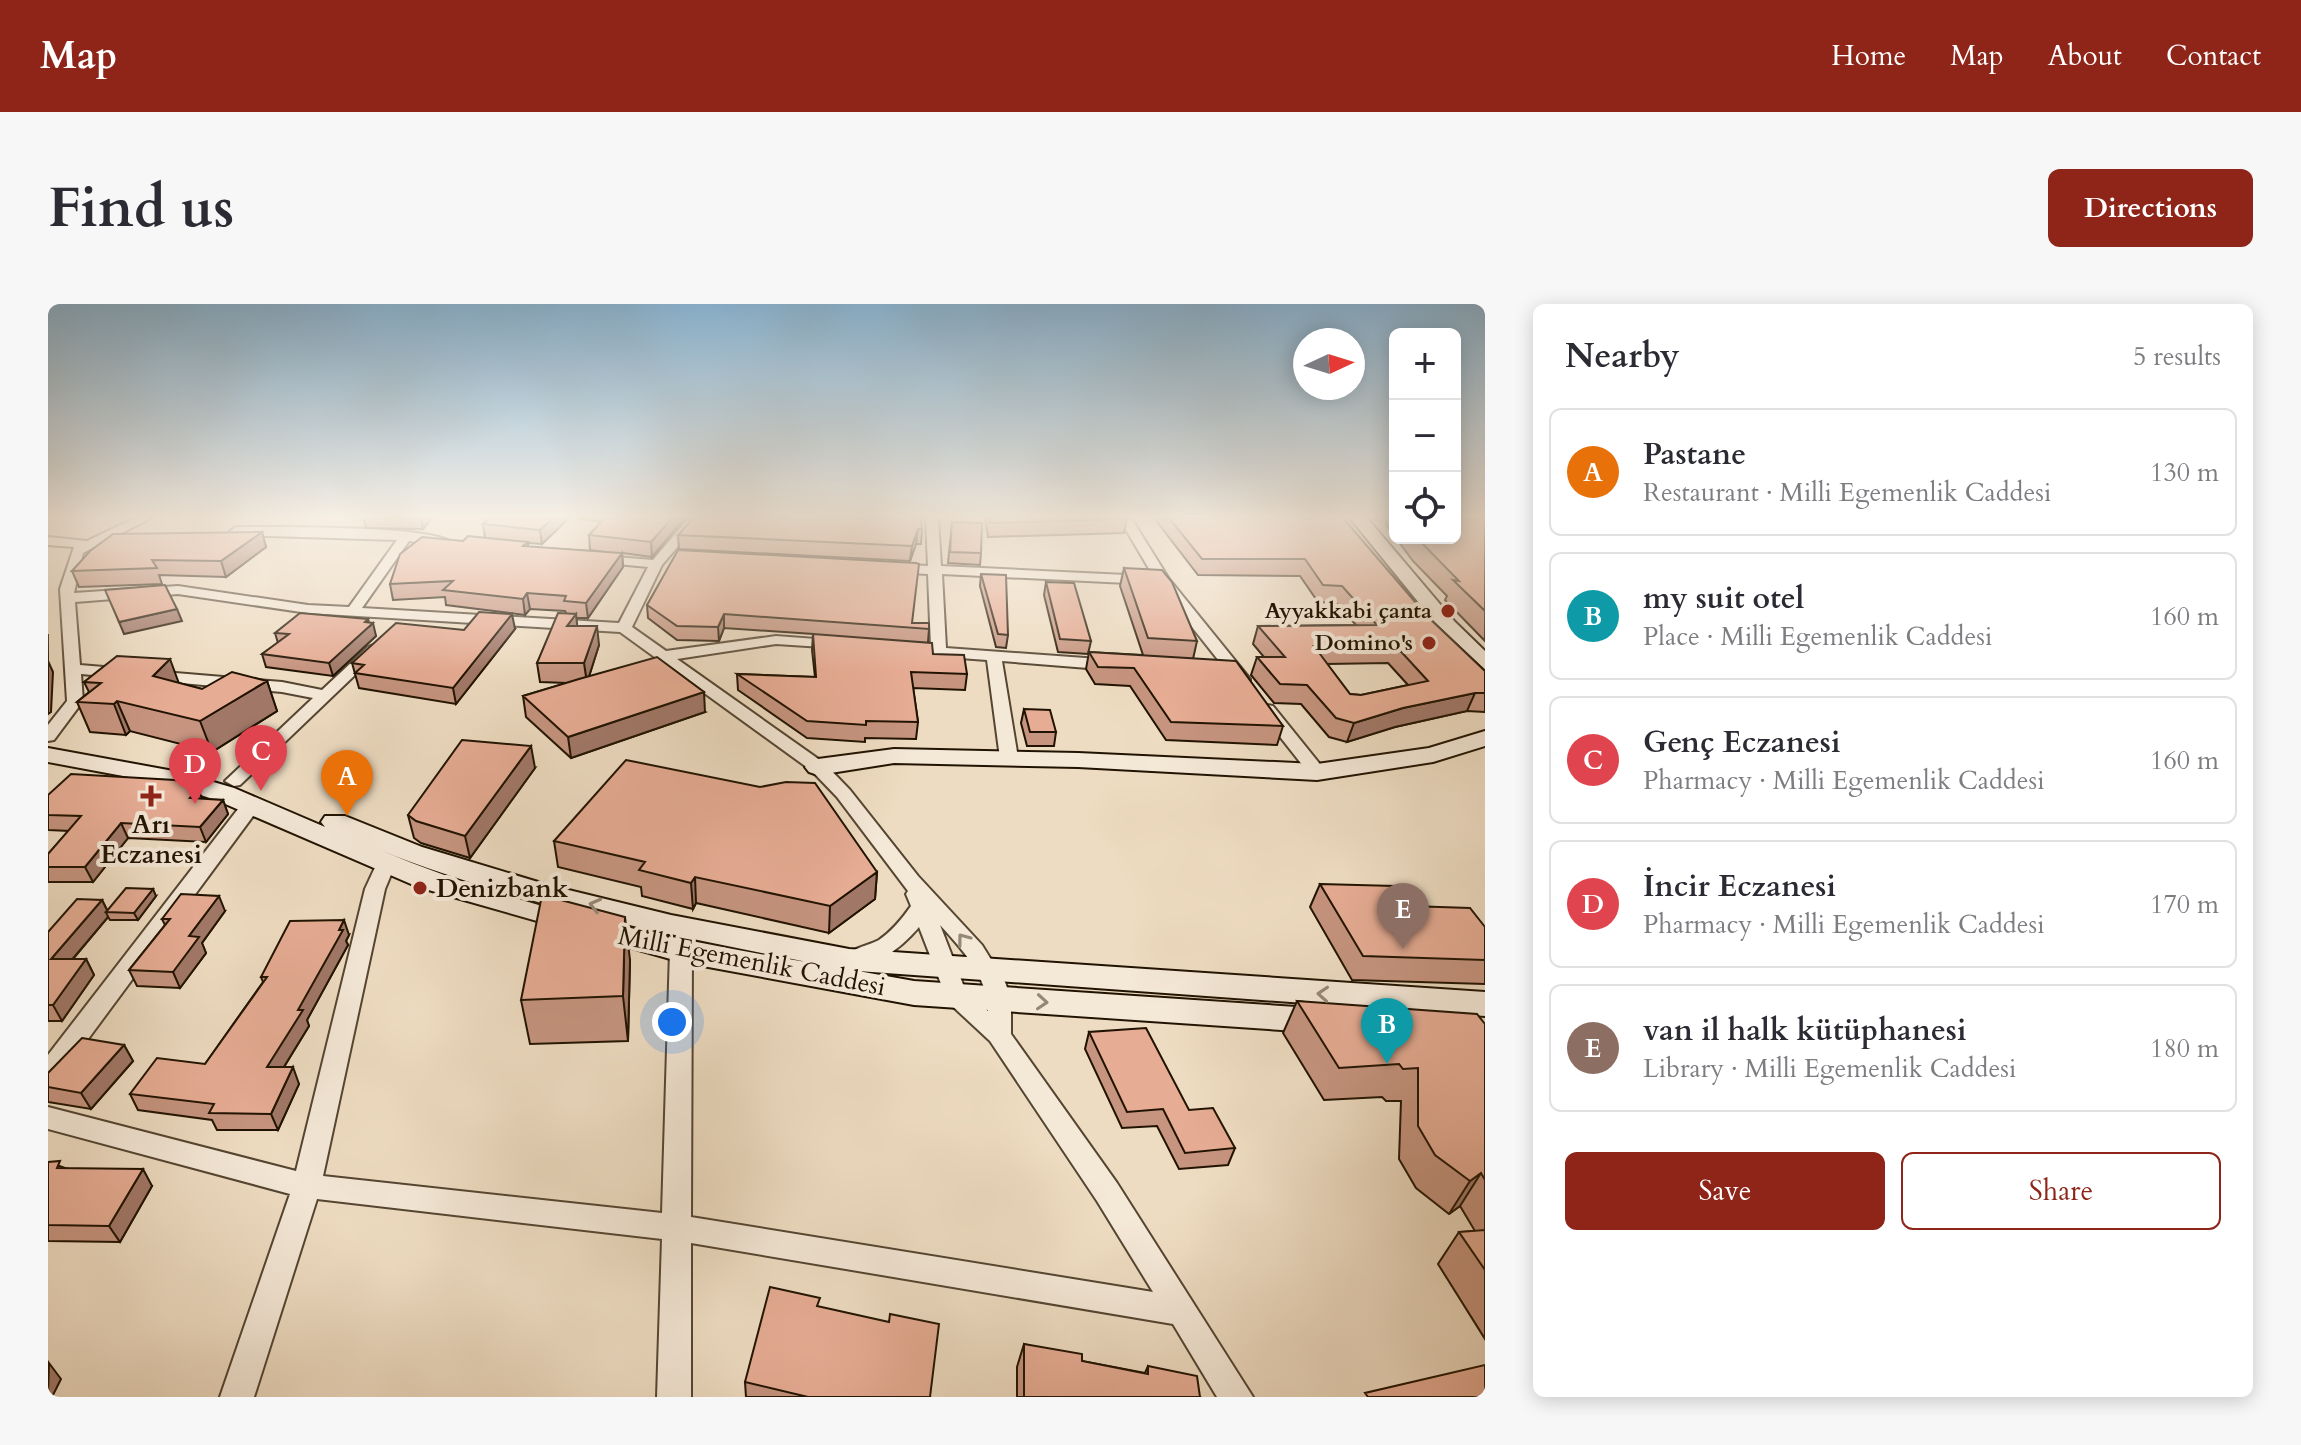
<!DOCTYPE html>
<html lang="en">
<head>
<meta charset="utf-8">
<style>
  body { margin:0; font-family:Cardo,serif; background:#f7f7f7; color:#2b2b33 }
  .controls { position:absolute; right:24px; top:24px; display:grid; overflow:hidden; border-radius:12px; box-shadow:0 4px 20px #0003 }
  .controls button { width:72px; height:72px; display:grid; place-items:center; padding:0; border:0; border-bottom:2px solid #e1e1e2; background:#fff; color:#2b2b33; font:40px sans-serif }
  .compass { position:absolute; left:1245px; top:24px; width:72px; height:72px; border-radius:50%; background:#fff; box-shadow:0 4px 20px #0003; rotate:86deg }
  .you { position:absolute; left:624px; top:718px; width:28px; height:28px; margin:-20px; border:6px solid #fff; border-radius:50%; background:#1a73e8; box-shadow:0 0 0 12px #1a73e833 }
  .badge { display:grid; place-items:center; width:52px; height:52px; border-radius:50%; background:#8f2418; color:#fff; font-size:26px; font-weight:700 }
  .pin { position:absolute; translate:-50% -66px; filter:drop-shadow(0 2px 4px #0008) }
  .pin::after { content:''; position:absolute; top:42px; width:28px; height:24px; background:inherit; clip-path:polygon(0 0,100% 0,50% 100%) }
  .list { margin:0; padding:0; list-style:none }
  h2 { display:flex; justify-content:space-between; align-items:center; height:104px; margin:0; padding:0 32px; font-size:34px }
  h2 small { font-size:26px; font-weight:400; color:#7c7c81 }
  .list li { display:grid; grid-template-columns:52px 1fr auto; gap:24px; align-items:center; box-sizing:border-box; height:128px; margin:0 16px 16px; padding:0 16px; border:2px solid #e1e1e2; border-radius:12px }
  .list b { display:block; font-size:30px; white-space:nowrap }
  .list p { margin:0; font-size:26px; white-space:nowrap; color:#7c7c81 }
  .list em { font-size:26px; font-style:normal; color:#7c7c81 }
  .actions { display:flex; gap:16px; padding:24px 32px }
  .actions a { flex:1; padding:18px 0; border:2px solid #8f2418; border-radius:12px; text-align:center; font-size:28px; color:#8f2418 }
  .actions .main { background:#8f2418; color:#fff }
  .icon { flex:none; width:44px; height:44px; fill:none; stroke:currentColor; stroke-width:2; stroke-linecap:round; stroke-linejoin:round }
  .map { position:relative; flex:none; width:1437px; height:1093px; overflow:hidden; border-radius:12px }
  header { display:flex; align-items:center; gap:48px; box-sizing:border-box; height:112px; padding:0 40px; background:#8f2418; color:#fff }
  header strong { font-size:38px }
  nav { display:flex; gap:44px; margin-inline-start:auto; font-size:28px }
  .intro { display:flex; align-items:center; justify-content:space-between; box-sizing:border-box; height:192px; padding:0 48px }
  h1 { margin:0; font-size:56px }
  .button { padding:20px 36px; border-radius:12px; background:#8f2418; color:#fff; font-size:28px; font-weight:700 }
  main { display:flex; gap:48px; padding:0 48px }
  aside { flex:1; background:#fff; border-radius:12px; box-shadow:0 4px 20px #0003 }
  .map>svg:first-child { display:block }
</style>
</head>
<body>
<header>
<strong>Map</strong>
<nav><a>Home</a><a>Map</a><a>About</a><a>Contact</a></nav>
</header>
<div class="intro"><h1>Find us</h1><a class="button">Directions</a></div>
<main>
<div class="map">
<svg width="1437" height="1093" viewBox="0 0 1437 1093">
  <rect width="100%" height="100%" fill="#eedcc2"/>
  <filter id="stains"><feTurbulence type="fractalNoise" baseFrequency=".0025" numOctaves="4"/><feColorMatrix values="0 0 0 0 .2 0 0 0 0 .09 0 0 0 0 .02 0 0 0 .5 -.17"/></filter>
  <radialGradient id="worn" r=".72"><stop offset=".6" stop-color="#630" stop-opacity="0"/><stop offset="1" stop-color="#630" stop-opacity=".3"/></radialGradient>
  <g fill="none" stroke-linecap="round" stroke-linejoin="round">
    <g stroke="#544531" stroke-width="4">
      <path id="street" d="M87,214H103L35,249L26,289L130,282L260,301L301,303L349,236L188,231L182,227L188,223C226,223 379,221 403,238L397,242L361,237L314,304L571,319L600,263L548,258L543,257V251L605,256L641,214H654L614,261L584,323L618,347L728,332L795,337V343L790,344L728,340L629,355L776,459L802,486L870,572L934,641L957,678L963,694V730L1069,879L1205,1093H1169L1125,1020L643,939V1093H609L614,935L269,895L206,1093H172L242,890L0,825V803L248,867L317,585L330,557L337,555L347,561L337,585L275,872L614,909L622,647L625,642H641L644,647L643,913L1105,988L1049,897L942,737L900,698L871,623C855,642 826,667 800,659L797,654C803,644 820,642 831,636C844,627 854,615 863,602L858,590L860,587L789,493L764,467L572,328L260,309L130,290L27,298L32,361L234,378L274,386L320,343L325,341L333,346L192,481L186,482L177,477L265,394L234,388L33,370L35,397L6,436L0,437V421L19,397L12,285L26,243L0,241V233L39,237ZM892,621C914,645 940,673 940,707L918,688Z
        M878,214H890L893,262L1099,272L1106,276L1099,280L894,270L898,344L1065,356L1073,361L1065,366L954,357L970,454L967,458L961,459L952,454L939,356L857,350L849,345L857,340L883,342L880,270L843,268L836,264L843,260L880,262Z
        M1071,214H1083L1121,275L1202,375V381H1190L1110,280Z
        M1325,214H1347V219Z
        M1219,401L1225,402L1275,464L1278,468L1275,472H1263L1211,406Z
        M204,494L211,496L213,500L211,504L9,777L0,780V751L197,496Z"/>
    </g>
    <g stroke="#211301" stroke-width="4">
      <path id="secondary" d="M1302,214H1319L1407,318L1437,347V365L1429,364L1393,326Z
        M1437,427V442L1385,458L1269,476L1030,463L846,459L770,471L761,468L757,463L761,458L770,455L846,445L1030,449L1269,460L1381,444Z
        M0,444L131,468L186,484L277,523L273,518L277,512H297L374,543L500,581L623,611L801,645L1437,688V712L810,667L866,677L1278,705L1290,708L1295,717L1290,726L1278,729L866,701L633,658L370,583L168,496L118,480L0,458ZM332,546C465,600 622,631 764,659C617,634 469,604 332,546Z"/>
    </g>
    <use href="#street" fill="#f4e8d7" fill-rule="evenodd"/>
    <use href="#secondary" fill="#f4e8d7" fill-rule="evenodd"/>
  </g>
  <path fill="#c6947f" stroke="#211301" stroke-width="2" fill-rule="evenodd" d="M316,214H384L375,225L318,224Z
    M521,214L494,240L480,239V243L557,248L542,246L541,231L554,218L529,214H637L604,253L574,249L575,263L540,314H528L529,322L551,341L541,372L657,408L523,454L478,413L475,392L519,379L492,378L489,359L518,309L517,307L482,305L477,311L398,301L397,293L345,296L342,280L415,237L437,234L435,220Z
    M937,214H1078L1079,215L1076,229L940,233Z
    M1106,214H1295L1380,313L1437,367V408L1419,407L1347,423L1299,438L1281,433L1253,400L1226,399L1203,371L1209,353H1216L1205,340L1210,322L1308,321L1288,299L1270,298L1252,272L1150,271ZM1340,359L1360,381L1313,391L1302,390L1279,360Z
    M1340,214H1347V232L1338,220Z
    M1437,214V337L1397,296L1399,292L1365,257L1348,234H1407Z
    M904,218L933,249L932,261L900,259Z
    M874,225L873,240H868L862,257L631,245L630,231Z
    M214,228L218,243L178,273L111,271L114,280L31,283L24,267Z
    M1076,264L1149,337L1145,355L1235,422L1229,441L1118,436L1082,382L1047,380L1038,365L1041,348L1095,351L1072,282Z
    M933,270L960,331L958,344L948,343L932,282Z
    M998,278L1043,337L1040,350L1010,348L996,291Z
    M599,301L865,319L881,325L880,338L885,350L919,370L917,386L865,384L870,418L868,435L817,434V438L759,434L690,386L689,370L767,373L764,346L765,330L676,324L671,337L629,336L600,314Z
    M321,319L328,332L285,372L218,363L214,350L230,339L227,329Z
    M467,325L408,400L311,384L304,359L416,326Z
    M219,377L229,407L164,448L82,427L78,431L42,428L29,398L41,388L36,378L131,379L154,385Z
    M976,405L1008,428L1006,442H979L973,419Z
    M487,464L422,554L373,539L366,534L360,511Z
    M0,491L175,496L180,510L158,538L80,534L45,578H0V550L21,527L0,526Z
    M506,537L829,568L827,595L781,629L648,599L645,605L594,592L593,583L510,563Z
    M1272,580L1361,602L1437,623V680L1304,676L1262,603Z
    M108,592L90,616H62L60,613L25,655H38L46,671L14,717H0V628L54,596L59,606Z
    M177,607L154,639L158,649L132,684L89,682L81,666L117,621L114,615Z
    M301,631L298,637L300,641L259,716L261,722L236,763L251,780L230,826H169L164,816L90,806L82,790L157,760L215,678L213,673Z
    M582,656L580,737L482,740L473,696Z
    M1249,697L1437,720V1035L1390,960L1411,928L1427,927L1412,902L1401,910L1368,884L1351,855L1353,797H1338L1334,793L1276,796L1235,729Z
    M1041,728L1141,806L1187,844L1180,861L1131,865L1109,822L1074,824L1037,745Z
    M76,741L85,757L43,805L0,798V769Z
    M0,858L17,864L104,882L72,938L0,937Z
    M771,1003L882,1093H698L697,1078Z
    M976,1040L1034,1057L1097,1069L1100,1062L1152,1093H969V1063Z"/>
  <path fill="#a17868" stroke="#211301" stroke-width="2" d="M373,214H384L375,225Z
    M505,214H521L494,240L492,226Z
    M624,214H637L604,253L603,238Z
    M870,225L868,240L862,257L864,242Z
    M214,228L218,243L178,273L173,257Z
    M574,249L575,263L540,314L538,299Z
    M479,289L482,305L477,311L475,295Z
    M129,305L134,317L76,330L71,318Z
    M464,310L467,325L408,400L405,384Z
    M528,310L530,329L519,322Z
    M676,310V324L671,337L670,323Z
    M320,315L322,322L325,319L328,332L285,372L281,359Z
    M549,322L551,341L539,379L536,359Z
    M0,330V357L5,368L3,408L0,410Z
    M122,355L133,385L105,372Z
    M219,377L229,407L164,448L152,417Z
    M656,388L657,408L523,454L520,433Z
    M1427,389L1419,407L1347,423L1299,438L1306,419L1355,404Z
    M69,397L82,427L78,431L66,400Z
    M483,442L487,464L422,554L417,532Z
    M150,485L156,499L142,494Z
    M175,496L180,510L158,538L152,523Z
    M73,519L80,534L45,578L37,563Z
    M829,568L827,595L781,629L782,602Z
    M647,573L648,599L645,605L643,579Z
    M105,585L108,592L90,616L86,609Z
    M171,592L177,607L154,639L158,649L132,684L125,668L141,632Z
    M54,596L60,608H58L60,613L11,671L3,655Z
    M577,613L582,656L580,737L575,692Z
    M296,616L301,631L298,637L300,641L259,716L261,722L226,779L219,763Z
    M38,655L46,671L14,717L5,701Z
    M76,741L85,757L43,805L33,789Z
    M245,763L251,780L230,826L223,810Z
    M95,865L104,882L72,938L61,922Z
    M1433,869L1412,902L1401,910L1422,877Z
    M1,1059L13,1075L4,1093H0Z"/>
  <path fill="#e6ac94" stroke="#211301" stroke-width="2" fill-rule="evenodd" d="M441,214H505L492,226L435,220Z
    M557,214H624L603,238L541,231Z
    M645,214H873L874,225H870L864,242L630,231Z
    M941,214H1078L1079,215L942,219Z
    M1121,214H1295L1380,313L1437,367V389H1427L1355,404L1306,419L1288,414L1259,381L1232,380L1209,353H1237L1210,322L1329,321L1294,282L1275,281L1257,255H1154ZM1347,341L1380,377L1313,391L1302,390L1266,342Z
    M1407,214H1437V307L1405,276L1411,277L1369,234H1407Z
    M904,218L934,219L933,249L902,248Z
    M214,228L173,257L104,256L109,264L24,267L42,247L65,230Z
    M420,232L480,238L475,242L574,249L538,299L516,297L518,292L479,289L475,295L395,286L405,277L342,280L352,250L374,233L415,237Z
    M630,246L868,259L871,260L864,319H881V325L676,310L670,323L629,322L599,301Z
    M1076,264L1114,266L1124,278L1149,337L1100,334Z
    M933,270L958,271L960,331L950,330Z
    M998,278L1026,279L1043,337L1012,335Z
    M117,281L129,305L71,318L57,286Z
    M431,308L464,310L405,384L307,369L316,361L304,359L348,319L416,326Z
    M252,309L320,315L317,318L325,319L281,359L214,350L241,330L227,329Z
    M510,309L528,310L519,322H549L536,359H489Z
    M765,330L884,339L885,350L916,351L919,370L863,368L870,418L818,417V421L759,417L689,370L768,373Z
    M1041,348L1188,357L1235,422L1123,418L1086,364L1050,363Z
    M69,352L122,355L105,372L154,385L184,368L219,377L152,417L69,397L66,400L29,398L53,379L36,378Z
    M609,353L656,388L520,433L475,392L531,375Z
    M976,405L1002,406L1008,428H982Z
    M414,436L483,442L417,532L368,517L360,511Z
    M578,456L712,483L738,478L767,479L829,568L782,602L647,573L643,579L591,566L597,558L506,537Z
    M23,470L127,476L150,485L142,494L175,496L152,523L73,519L37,563H0V550L33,512L0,511V491Z
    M1272,580L1347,582L1361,602L1422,604L1437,623V656L1315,652Z
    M78,584L105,585L86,609L58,608Z
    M133,590L171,592L141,632L151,633L125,668L81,666L122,615H114Z
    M494,591L577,613L575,692L473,696Z
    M29,595L54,596L3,655H38L5,701H0V628Z
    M296,616L291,626H295L250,706H255L219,763H245L223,810L161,809L166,800L82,790L109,754L157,760L219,673H213L242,617Z
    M1249,697L1429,710L1437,720V876L1433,869L1422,877L1387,851L1370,822V764L1355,765L1351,760L1291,764Z
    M1098,724L1141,806L1165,804L1187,844L1137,849L1115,805L1079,808L1041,728Z
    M34,734L76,741L33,789L0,783V769Z
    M12,857L9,864L95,865L61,922L0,921V858Z
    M1437,926V966L1411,928Z
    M722,983L772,994L769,1002L841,1018L842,1010L891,1020L882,1093H760L697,1078Z
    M976,1040L1034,1050V1057L1100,1070V1062L1149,1072L1152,1093H976Z
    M1437,1061V1093H1320L1317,1089Z"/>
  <defs><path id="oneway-chevron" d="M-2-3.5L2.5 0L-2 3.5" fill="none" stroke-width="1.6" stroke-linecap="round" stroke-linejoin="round" transform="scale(2)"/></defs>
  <g stroke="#958877">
    <use href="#oneway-chevron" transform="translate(547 601) rotate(-166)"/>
    <use href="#oneway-chevron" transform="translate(915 635) rotate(-127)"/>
    <use href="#oneway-chevron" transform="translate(1275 690) rotate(-176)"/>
    <use href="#oneway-chevron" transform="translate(994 698) rotate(4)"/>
  </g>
  <linearGradient id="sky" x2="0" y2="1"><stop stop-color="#89b6d6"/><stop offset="0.58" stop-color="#f7efe4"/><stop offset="1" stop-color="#f7efe4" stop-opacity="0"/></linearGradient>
  <rect width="1437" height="367" fill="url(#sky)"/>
  <g fill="#8f2418" stroke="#f4e8d7" stroke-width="3">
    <circle cx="1400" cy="307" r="8"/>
    <circle cx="1381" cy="339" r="8"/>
    <path d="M99 480h8v8h8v8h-8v8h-8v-8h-8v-8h8z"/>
    <circle cx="372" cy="584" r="8"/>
  </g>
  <g text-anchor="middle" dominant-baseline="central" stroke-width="8" stroke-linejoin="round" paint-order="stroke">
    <g font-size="22" font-weight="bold" fill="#211301" stroke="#f4e8d7" text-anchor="end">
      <text x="1384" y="307">Ayyakkabi çanta</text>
      <text x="1365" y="339">Domino's</text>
    </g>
    <g font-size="26" font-weight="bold" fill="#211301" stroke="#f4e8d7">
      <text x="103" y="520">Arı<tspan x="103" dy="30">Eczanesi</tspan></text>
      <text x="388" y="584" text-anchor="start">Denizbank</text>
    </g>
    <g font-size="26" fill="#211301" stroke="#f4e8d7">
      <text transform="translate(704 657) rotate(11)">Milli Egemenlik Caddesi</text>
    </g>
  </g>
  <rect width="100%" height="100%" filter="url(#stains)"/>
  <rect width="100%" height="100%" fill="url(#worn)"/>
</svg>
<div class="controls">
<button>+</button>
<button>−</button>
<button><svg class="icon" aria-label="locate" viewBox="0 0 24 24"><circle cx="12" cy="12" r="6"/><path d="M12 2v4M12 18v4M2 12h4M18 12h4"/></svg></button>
</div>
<svg class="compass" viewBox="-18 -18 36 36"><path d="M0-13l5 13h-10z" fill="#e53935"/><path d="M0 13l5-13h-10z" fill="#7c7c81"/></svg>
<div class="you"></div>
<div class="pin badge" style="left:299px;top:512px;background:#e8710a">A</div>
<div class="pin badge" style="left:1339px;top:760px;background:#0f9aa8">B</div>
<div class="pin badge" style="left:213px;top:487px;background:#e0444e">C</div>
<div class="pin badge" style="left:147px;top:500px;background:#e0444e">D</div>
<div class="pin badge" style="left:1355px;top:645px;background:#8d6e63">E</div>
</div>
<aside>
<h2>Nearby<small>5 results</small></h2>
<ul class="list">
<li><span class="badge" style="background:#e8710a">A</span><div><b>Pastane</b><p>Restaurant · Milli Egemenlik Caddesi</p></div><em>130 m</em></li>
<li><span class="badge" style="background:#0f9aa8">B</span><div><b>my suit otel</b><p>Place · Milli Egemenlik Caddesi</p></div><em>160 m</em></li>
<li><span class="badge" style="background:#e0444e">C</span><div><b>Genç Eczanesi</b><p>Pharmacy · Milli Egemenlik Caddesi</p></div><em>160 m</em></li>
<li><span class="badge" style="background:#e0444e">D</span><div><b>İncir Eczanesi</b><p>Pharmacy · Milli Egemenlik Caddesi</p></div><em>170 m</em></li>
<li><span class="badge" style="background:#8d6e63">E</span><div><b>van il halk kütüphanesi</b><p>Library · Milli Egemenlik Caddesi</p></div><em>180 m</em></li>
</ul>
<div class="actions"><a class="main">Save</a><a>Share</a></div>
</aside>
</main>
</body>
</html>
